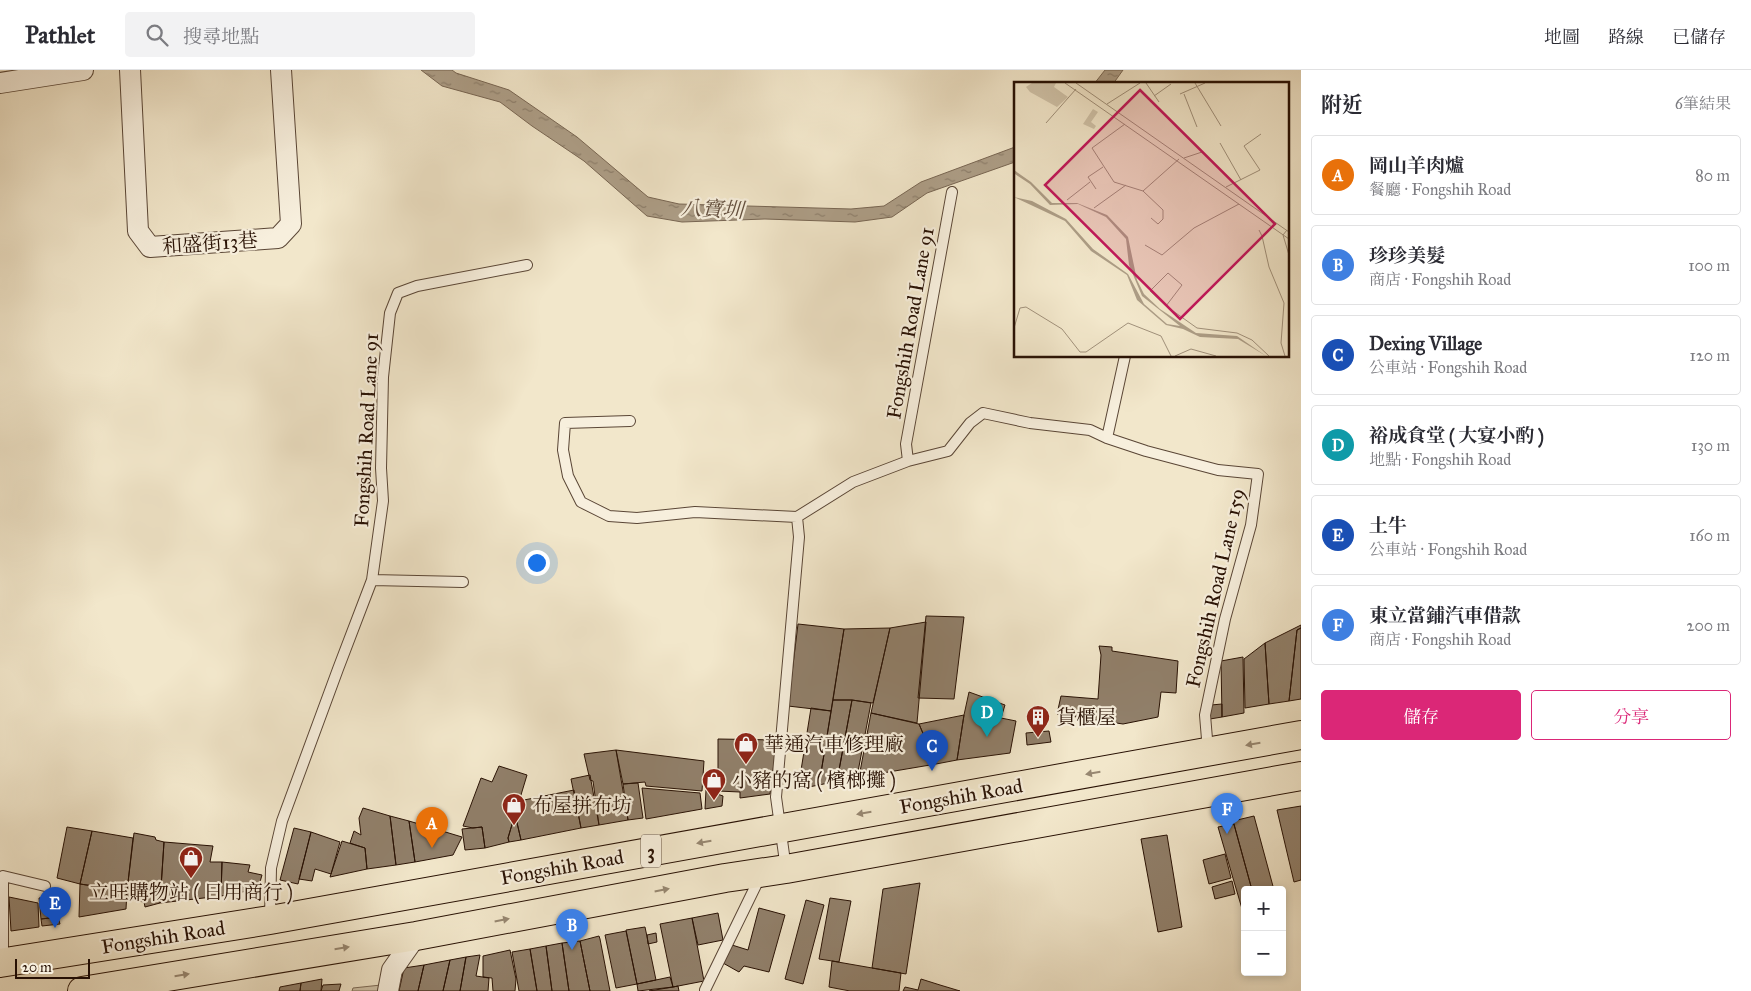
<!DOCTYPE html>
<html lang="zh-TW">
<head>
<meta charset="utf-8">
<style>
  body { margin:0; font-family:"IM FELL Great Primer","Noto Serif TC",serif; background:#f2f2f3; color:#2b2b33 }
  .controls { position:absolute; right:15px; bottom:15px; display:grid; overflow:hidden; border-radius:5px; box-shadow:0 2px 8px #0003 }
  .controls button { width:45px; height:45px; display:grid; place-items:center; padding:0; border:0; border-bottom:1px solid #e1e1e2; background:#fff; color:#2b2b33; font:25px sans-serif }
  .scale { position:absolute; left:15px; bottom:12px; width:75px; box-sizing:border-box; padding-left:5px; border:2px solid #281104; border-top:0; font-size:14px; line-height:18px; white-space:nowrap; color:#281104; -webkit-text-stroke:4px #f7efdd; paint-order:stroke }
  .you { position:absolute; left:536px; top:492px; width:18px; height:18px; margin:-12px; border:4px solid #fff; border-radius:50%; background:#1a73e8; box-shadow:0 0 0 8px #1a73e833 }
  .badge { display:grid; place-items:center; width:32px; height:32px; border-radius:50%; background:#db2777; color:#fff; font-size:16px; font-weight:700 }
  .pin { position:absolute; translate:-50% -41px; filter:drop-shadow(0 1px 2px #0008) }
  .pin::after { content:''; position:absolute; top:26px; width:18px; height:15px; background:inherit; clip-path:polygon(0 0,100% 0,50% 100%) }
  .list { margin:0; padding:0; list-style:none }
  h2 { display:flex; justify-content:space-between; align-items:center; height:65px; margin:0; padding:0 20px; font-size:21px }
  h2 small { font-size:16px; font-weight:400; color:#7c7c81 }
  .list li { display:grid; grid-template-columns:32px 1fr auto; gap:15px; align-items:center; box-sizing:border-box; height:80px; margin:0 10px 10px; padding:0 10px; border:1px solid #e1e1e2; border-radius:5px }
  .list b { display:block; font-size:19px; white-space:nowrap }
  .list p { margin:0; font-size:16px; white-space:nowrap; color:#7c7c81 }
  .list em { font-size:16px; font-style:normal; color:#7c7c81 }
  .actions { display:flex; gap:10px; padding:15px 20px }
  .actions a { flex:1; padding:11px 0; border:1px solid #db2777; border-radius:5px; text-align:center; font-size:18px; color:#db2777 }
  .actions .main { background:#db2777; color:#fff }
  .icon { flex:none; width:28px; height:28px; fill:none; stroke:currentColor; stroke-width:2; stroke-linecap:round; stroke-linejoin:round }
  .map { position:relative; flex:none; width:1301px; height:921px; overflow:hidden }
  header { display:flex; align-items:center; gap:30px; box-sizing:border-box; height:70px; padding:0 25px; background:#fff; border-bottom:1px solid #e1e1e2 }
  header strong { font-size:24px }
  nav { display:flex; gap:28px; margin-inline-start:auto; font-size:18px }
  .search { width:350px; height:45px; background:#f2f2f3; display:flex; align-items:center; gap:12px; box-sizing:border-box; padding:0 18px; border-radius:5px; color:#7c7c81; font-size:19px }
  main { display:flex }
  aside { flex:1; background:#fff }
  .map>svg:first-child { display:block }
</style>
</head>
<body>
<header>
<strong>Pathlet</strong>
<div class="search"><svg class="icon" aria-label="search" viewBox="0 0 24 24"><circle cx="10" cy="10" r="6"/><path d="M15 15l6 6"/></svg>搜尋地點</div>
<nav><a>地圖</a><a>路線</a><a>已儲存</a></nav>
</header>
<main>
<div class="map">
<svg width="1301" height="921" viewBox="0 0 1301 921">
  <defs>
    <pattern id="water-ripples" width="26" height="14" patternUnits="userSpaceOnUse" patternTransform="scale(1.25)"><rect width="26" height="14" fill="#ad9e87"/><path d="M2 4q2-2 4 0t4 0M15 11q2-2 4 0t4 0" fill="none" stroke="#8d7f6c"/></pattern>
  </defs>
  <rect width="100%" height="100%" fill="#f2e7cb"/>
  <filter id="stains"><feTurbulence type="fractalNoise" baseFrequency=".004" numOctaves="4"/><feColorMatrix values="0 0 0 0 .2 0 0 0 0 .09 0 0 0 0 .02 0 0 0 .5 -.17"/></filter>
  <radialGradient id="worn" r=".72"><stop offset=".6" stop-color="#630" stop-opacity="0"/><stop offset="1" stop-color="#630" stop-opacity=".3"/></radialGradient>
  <path fill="#d0c3a9" stroke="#7c6a56" d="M381,915L380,921H352L353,918Z"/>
  <path fill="url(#water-ripples)" stroke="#786653" d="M421,0H452L456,3L509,20L577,67L648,127L679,134L851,139L884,136L921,112L1015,77V92L927,123L892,147L855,152L765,149L682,152L647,146L584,91L532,56L500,32L442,16Z
    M1105,0H1123L1113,14H1094Z"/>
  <path fill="#91806b" stroke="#281104" d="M926,546L964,547L954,629L918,628Z
    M926,552L917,653L871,643L890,558Z
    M798,554L844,559L831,641L788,636Z
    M1301,555V558L1297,560L1289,631L1269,634L1265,573Z
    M890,558L873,633L852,630H833L844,559Z
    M1301,558V629L1289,631L1297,560Z
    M1265,573L1269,634L1245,638L1244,589Z
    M1099,576L1112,577V581L1178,591L1176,623L1161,622L1158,647L1123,654L1057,644L1061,626L1098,629L1101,585Z
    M1243,587L1244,643L1222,647L1221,591Z
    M969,622L1005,635L1001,648L1016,651L1010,683L957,690L964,645Z
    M833,630H852L837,711L819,715Z
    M852,630L871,633L857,707L837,711Z
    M1222,634V647L1210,649L1211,635Z
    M811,638L831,641L819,715L798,719Z
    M871,643L919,654L936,694L859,707Z
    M964,645L957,690L936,694L919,654Z
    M1049,661L1051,672L1027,675L1026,663Z
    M718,669L777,670L770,724L740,728V722L718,721Z
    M616,680L628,750L599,755L593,711L590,710L584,684Z
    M616,680L704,691L702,721L646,716L645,712L623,714Z
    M499,696L527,705L508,768L509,772L485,778L482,757L473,758L463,756L481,708L492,712Z
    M590,705L599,755L581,758L571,709Z
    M638,713L643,748L628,750L623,714Z
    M642,718L700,723L702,739L646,749Z
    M574,720L581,758L521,770L515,744L519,731Z
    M706,720L723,726L722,736L705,739Z
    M1301,736V810L1294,812L1277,740Z
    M363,738L390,746L396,795L367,799L365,778L350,773L354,761L361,765L359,748Z
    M515,744L521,770L509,772L508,768Z
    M390,746L409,751L415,792L396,795Z
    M1254,746L1274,820H1252L1233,751Z
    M409,751L462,767L453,785L415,792Z
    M1234,754L1252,820H1245V849L1218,757Z
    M67,757L92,761L80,814L57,808Z
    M482,757L485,778L465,780L462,759Z
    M294,758L311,762L298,814L280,810Z
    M92,761L133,768L127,821L80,814Z
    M311,762L340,772L331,804L315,799L312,811L299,809Z
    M134,763L155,767L156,770L164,772L160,833L145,837L144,832L126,829Z
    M1167,765L1182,857L1158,862L1141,769Z
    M342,771L365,778L367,799L330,807Z
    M164,772L213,776L210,792H222L221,826L160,833Z
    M1225,784L1231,808L1209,814L1203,790Z
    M222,792L250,795L248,802L262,805L258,819L221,826Z
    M1232,811L1235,824L1215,829L1212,817Z
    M920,813L906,904L872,898L883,819Z
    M80,814L127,821L126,839L79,847Z
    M55,826L58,847L41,849L39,828Z
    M9,827L38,833L39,857L11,861Z
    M830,828L851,831L839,892L819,889Z
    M806,830L824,835L803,914L785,909Z
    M759,838L785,845L769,902L744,896L739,902L723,893L732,875L748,880Z
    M718,843L723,870L698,875L692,848Z
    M58,847L60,854L42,856L41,849Z
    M692,848L704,911L673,917L660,854Z
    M645,857L656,910L637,914L626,860Z
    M626,861L637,914L616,918L605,865Z
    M656,863L657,872L648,874L647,865Z
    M599,866L600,869L610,921H590L580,871Z
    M580,871L590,921H569L562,873Z
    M562,873L569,921H552L546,876Z
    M546,876L552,921H537L530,879Z
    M530,879L537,921H519L512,882Z
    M510,880L516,909L515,921H493L492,908L483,907V886Z
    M480,885L476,906L489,908L488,921H460L466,887Z
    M466,887L460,921H443L450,890Z
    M450,890L443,921H418L424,895Z
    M832,891L901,903L899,921H850L829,917Z
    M424,895L418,921H399L404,898Z
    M670,907L673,917L638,921L637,914Z
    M322,909L321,921H300L301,913Z
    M921,909L940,915L960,921H903L905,917L918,920Z
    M301,913L300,921H279L280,917Z
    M341,914L339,921H321L323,915Z
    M678,916L679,921H649L673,917Z"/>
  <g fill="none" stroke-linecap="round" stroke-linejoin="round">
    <g stroke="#5a4636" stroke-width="12">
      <path id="service" d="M630,351L565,353L563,380L568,406L581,432L609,446L637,448L695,442L797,447L853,412L908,391L948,381L970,353L983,343L1030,353L1090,360L1107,368L1146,381L1218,400L1258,404L1251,455L1225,549L1205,645L1208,681
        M1107,368L1125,286
        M908,391L906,374L952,122
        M372,510L463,512
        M786,799L776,727L799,467L797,447
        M270,848L271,798L282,751L338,599L372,510L383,431L381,398L383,307L390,243L398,223L417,216L527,195
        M3,891V806L45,816
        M705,920L760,807"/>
    </g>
    <g stroke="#5a4636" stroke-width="22">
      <path id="minor" d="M130,0L138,161L150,177L278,168L291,154L281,0
        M0,13L83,0
        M388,921L392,900L416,866"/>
    </g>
    <g stroke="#281104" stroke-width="30">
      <path id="primary" d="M0,893L270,850L1301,665
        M82,921L416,866L725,808L786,799L1301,706"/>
    </g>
    <use href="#service" stroke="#f7efdd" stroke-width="10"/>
    <use href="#minor" stroke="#f7efdd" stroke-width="20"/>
    <use href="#primary" stroke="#f2e7cb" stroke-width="28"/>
  </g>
  <defs><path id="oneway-solid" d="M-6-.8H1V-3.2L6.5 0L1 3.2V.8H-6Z" transform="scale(1.25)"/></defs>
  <g fill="#978771">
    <use href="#oneway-solid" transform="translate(1253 674) rotate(170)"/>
    <use href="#oneway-solid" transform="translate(1093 703) rotate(170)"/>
    <use href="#oneway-solid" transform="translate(864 743) rotate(170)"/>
    <use href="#oneway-solid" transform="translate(704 772) rotate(170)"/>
    <use href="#oneway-solid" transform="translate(662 820) rotate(-11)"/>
    <use href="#oneway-solid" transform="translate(502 850) rotate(-11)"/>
    <use href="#oneway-solid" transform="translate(342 878) rotate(-9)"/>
    <use href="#oneway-solid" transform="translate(182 905) rotate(-9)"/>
  </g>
  <defs>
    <g id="building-pin" transform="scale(1.25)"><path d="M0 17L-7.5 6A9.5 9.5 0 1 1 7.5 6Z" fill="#8f2418" stroke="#f7efdd"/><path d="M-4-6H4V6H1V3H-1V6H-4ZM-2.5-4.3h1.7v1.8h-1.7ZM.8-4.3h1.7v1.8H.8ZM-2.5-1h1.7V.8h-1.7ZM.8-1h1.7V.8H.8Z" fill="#fff"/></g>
    <g id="shop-pin" transform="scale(1.25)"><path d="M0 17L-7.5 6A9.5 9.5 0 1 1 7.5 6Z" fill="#8f2418" stroke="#f7efdd"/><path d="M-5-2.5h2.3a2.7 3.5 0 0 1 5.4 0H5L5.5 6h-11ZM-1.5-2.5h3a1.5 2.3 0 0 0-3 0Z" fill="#fff"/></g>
  </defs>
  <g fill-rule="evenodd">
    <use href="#building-pin" x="1038" y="647"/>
    <use href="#shop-pin" x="746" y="674"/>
    <use href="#shop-pin" x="714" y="710"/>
    <use href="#shop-pin" x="514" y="735"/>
    <use href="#shop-pin" x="191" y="788"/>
  </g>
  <g text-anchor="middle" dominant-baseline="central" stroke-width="4.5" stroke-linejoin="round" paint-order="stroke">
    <rect fill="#f7efdd" stroke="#665445" stroke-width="1" x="641" y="764.5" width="20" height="33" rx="4"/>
    <g font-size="19" font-weight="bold" fill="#281104">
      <text x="651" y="781">3</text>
    </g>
    <g font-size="20" fill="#281104" stroke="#f7efdd">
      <text transform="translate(210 173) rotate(-4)">和盛街13巷</text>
      <text transform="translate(910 253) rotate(-80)">Fongshih Road Lane 91</text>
      <text transform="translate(366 360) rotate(-87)">Fongshih Road Lane 91</text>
      <text transform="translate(1215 518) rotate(-77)">Fongshih Road Lane 159</text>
      <text transform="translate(961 726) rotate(-10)">Fongshih Road</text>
      <text transform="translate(562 797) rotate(-10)">Fongshih Road</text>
      <text transform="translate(163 867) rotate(-9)">Fongshih Road</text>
    </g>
    <g font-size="20" fill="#281104" stroke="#f7efdd" text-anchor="start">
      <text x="1056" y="647">貨櫃屋</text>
      <text x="764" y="674">華通汽車修理廠</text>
      <text x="732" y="710">小豬的窩 ( 檳榔攤 )</text>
      <text x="532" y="735">布屋拼布坊</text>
      <text x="191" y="822" text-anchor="middle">立旺購物站 ( 日用商行 )</text>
    </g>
    <g font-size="21" font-style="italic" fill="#64503f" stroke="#f7efdd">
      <text transform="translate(712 139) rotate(3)">八寶圳</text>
    </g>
  </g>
  <g transform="translate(1014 12)">
    <rect width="275" height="275" fill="#f2e7cb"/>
    <path d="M18,1H42L40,5L54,15L43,25L16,10L12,5ZM79,27L84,30L77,40L82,44L80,47L69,42Z" fill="#d0c3a9"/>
    <path d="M0,88L17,100L38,121H63L93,133L114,155L123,198L130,212L146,227L182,251L223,254L252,274L224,257L186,255L169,247L152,243L123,218L113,193L77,169L51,139L0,115L18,119L52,137L79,167L114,192L130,222L153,242L166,244L128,214L115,183L112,157L92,135L64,122L36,123L16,102L1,92Z" fill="#ad9e87"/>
    <path fill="none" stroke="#a1917b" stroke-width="1" d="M51,1L275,157M62,1L275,150M132,1L145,20M181,1L207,44M166,12L191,1M170,12L183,45M140,14L157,2M93,22L126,1M32,41L62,7M111,42L78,66L100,100L129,109L149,128V137L144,142L137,136M206,61L227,98M170,76L188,70M212,105L246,88L230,64L247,52M82,107L74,95L89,85M129,109L165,77M53,118L76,100M80,126L112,103M245,148L248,154L257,145M273,148L269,153L275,173M248,154L255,185L270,221L267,261L271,274M131,163L148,173L180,146L225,122M152,224L168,203L154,191L136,209L152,224L183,246L223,251L238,258L255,274M0,246L6,226L12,225L48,247L66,270H72L114,241L147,254L157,274M161,274L177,267L202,274"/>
    <path fill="#c2185b" fill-opacity="0.15" stroke="#c2185b" stroke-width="2.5" d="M126,8L261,142L166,237L31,103Z"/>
    <rect width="275" height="275" fill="none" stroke="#281104" stroke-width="2.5"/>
  </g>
  <rect width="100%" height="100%" filter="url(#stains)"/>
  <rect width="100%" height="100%" fill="url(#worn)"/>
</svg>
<div class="controls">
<button>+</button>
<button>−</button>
</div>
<div class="scale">20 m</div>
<div class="you"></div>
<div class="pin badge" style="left:432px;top:778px;background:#e8710a">A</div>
<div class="pin badge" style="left:572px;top:880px;background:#3f7fe0">B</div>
<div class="pin badge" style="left:932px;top:701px;background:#1a4fb4">C</div>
<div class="pin badge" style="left:987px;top:667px;background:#0f9aa8">D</div>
<div class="pin badge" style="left:55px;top:858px;background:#1a4fb4">E</div>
<div class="pin badge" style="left:1227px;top:764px;background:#3f7fe0">F</div>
</div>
<aside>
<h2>附近<small>6筆結果</small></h2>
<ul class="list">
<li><span class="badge" style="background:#e8710a">A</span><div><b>岡山羊肉爐</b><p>餐廳 · Fongshih Road</p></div><em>80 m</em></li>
<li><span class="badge" style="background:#3f7fe0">B</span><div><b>珍珍美髮</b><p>商店 · Fongshih Road</p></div><em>100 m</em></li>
<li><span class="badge" style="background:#1a4fb4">C</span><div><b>Dexing Village</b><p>公車站 · Fongshih Road</p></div><em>120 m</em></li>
<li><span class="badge" style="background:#0f9aa8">D</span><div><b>裕成食堂 ( 大宴小酌 )</b><p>地點 · Fongshih Road</p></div><em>130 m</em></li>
<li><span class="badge" style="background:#1a4fb4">E</span><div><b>土牛</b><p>公車站 · Fongshih Road</p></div><em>160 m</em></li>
<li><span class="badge" style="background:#3f7fe0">F</span><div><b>東立當鋪汽車借款</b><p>商店 · Fongshih Road</p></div><em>200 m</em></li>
</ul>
<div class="actions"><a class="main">儲存</a><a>分享</a></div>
</aside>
</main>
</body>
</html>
